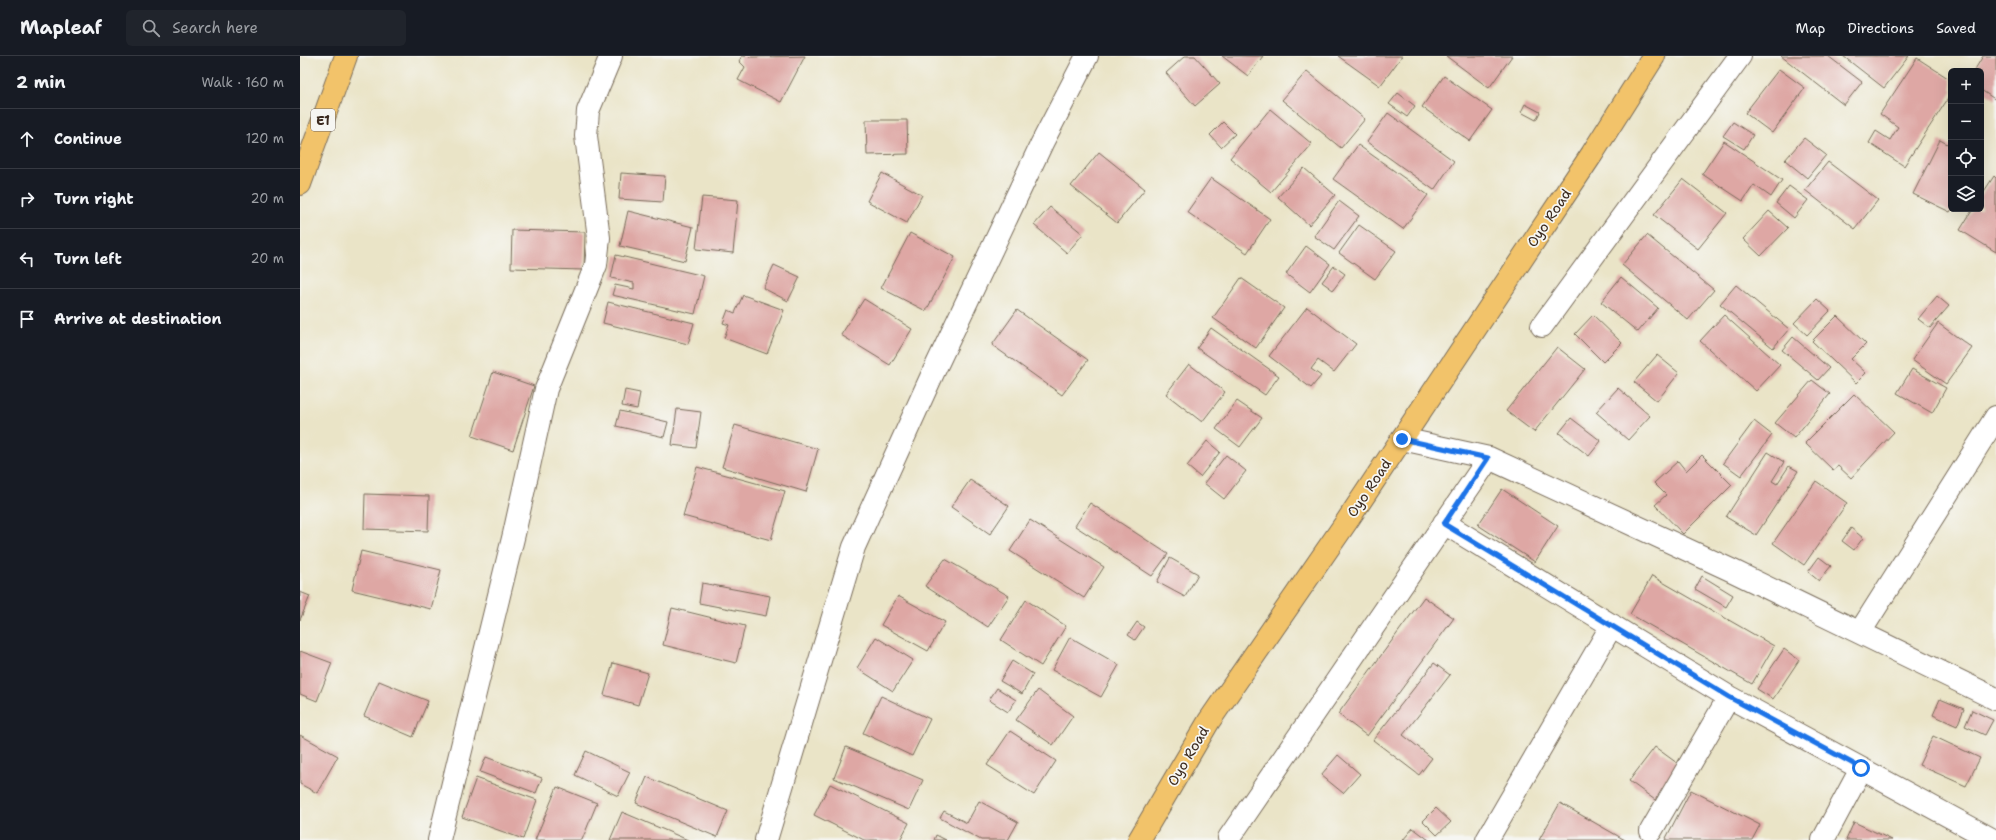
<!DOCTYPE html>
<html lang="en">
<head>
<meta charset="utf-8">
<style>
  body { margin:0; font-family:"Shantell Sans",sans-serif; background:#20242c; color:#f1f3f6 }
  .controls { position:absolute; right:12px; top:12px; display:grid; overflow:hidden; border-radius:6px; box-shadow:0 4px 16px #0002 }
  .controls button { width:36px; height:36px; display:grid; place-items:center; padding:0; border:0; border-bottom:1px solid #363941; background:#171b24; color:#f1f3f6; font:20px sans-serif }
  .stop { position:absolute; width:12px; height:12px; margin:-9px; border:3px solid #1a73e8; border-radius:50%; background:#fff }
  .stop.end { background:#1a73e8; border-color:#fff; box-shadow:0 1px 4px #0008 }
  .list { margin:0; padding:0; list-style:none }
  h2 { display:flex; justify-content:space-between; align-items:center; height:52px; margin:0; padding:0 16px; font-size:17px }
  h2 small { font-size:13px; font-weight:400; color:#9ea1a6 }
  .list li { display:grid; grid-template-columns:26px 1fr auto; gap:12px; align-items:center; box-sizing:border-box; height:60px; padding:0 16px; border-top:1px solid #363941 }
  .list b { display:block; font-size:15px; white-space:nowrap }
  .list em { font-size:13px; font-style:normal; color:#9ea1a6 }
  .icon { flex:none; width:22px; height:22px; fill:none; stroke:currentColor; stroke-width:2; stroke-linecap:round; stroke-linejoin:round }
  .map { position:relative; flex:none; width:1696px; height:784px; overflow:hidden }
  header { display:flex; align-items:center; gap:24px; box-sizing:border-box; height:56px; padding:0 20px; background:#171b24; border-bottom:1px solid #363941 }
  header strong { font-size:19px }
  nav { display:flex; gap:22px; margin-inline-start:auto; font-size:14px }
  .search { width:280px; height:36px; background:#20242c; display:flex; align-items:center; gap:10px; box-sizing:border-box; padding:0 14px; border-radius:6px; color:#9ea1a6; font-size:15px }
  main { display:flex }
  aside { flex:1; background:#171b24 }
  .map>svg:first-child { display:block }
</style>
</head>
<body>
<header>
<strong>Mapleaf</strong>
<div class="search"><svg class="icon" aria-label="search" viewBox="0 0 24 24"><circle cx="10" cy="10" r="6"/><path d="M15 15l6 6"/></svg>Search here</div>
<nav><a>Map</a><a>Directions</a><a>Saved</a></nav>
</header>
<main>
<aside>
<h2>2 min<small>Walk · 160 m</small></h2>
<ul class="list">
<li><svg class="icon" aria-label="ahead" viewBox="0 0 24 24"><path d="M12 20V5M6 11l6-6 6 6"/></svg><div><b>Continue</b></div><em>120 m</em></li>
<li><svg class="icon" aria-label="right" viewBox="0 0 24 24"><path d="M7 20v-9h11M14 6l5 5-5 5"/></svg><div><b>Turn right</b></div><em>20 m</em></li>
<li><svg class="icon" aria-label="left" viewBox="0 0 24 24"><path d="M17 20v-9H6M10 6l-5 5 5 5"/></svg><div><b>Turn left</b></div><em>20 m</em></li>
<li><svg class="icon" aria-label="arrive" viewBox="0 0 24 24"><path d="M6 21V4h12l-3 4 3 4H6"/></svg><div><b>Arrive at destination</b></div></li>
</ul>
</aside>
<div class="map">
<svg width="1696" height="784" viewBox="0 0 1696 784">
  <rect width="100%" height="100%" fill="#f6f6f2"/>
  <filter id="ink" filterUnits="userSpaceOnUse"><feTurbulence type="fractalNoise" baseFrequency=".025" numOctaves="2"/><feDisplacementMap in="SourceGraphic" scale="8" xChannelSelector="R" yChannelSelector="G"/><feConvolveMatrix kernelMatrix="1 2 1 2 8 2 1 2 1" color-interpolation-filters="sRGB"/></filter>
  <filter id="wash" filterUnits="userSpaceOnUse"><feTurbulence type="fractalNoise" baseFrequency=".012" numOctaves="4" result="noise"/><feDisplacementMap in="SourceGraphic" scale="16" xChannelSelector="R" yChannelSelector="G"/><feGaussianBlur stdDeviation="0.9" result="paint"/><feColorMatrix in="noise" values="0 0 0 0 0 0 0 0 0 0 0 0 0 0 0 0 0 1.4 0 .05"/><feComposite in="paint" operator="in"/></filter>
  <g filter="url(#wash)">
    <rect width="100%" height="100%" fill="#eae4c7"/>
    <g id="blocks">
      <path fill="#dea7a4" d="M442,0L452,1L505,0L481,46L438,24L445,11L439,5Z
        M885,0H895L920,28L895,50L866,17Z
        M922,0H963L948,20Z
        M1038,0H1102L1080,30Z
        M1146,0H1212L1189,32Z
        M1481,0H1528L1562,26L1544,49Z
        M1543,0H1609L1584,32Z
        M1683,0H1696V44L1681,34V15H1674Z
        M1617,2L1651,24V38L1604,110L1569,87L1576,75L1590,84L1598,71L1580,58Z
        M1479,13L1505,32L1472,77L1445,57Z
        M1007,15L1065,63L1041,92L982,44Z
        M1144,20L1192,54L1170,85L1122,51Z
        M1098,37L1115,50L1107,61L1089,48Z
        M1225,48L1240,56L1236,64L1221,56Z
        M970,53L1012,88L971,136L930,102Z
        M1088,57L1154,105L1134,134L1067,86Z
        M566,64H607L608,98L567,99Z
        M923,66L935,78L921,91L910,79Z
        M1433,66L1453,79L1444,93L1423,80Z
        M1504,82L1526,99L1507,122L1485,104Z
        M1640,84L1651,90L1652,153L1650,156L1613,138Z
        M1424,85L1482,124L1471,141L1454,129L1443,145L1402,118Z
        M1058,89L1128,139L1103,173L1033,123Z
        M799,96L845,133L817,167L771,130Z
        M1528,106L1578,144L1555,173L1505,134Z
        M1004,112L1035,139L1009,169L978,141Z
        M321,117L365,120L363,146L319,143Z
        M582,117L622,139L607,167L567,145Z
        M1694,120L1696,122V196L1660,174L1673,153H1681V140Z
        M911,122L970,163L947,197L887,156Z
        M1383,123L1427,157L1398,193L1354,159Z
        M1489,130L1508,144L1494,162L1476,147Z
        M402,141L438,144L433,197L396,193Z
        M1039,145L1059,160L1034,194L1014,180Z
        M750,151L783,178L767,197L734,169Z
        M328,155L393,171L385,205L320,190Z
        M1469,155L1488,172L1461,200L1443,183Z
        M1059,169L1096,195L1075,223L1039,197Z
        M212,174L285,176L284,214L211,212Z
        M610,177L655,201L626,255L581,232Z
        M1347,179L1414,234L1388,264L1322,209Z
        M1006,190L1030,208L1010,236L986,218Z
        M316,199L404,220L395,258L312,239L315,229L334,233V227L311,222Z
        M474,209L500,221L488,245L463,232Z
        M1034,210L1045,218L1033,234L1022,226Z
        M1321,221L1358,252L1338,276L1301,246Z
        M941,222L984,252L956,292L913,262Z
        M1436,229L1489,273L1473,292L1420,248Z
        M443,239L484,254L467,298L424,282L429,269L423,267L428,254L435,257Z
        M1637,240L1649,250L1630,272L1618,263Z
        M564,243L612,273L590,309L541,279Z
        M1517,243L1530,255L1507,279L1494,267Z
        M308,246L394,267L388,288L303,267Z
        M1007,251L1056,288L1034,316L1018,304L1011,313L1021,320L1011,332L969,300Z
        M717,254L788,304L762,339L692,289Z
        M1293,259L1322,287L1303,306L1275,278Z
        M1424,259L1480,309L1456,335L1400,285Z
        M1537,260L1566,288L1551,303L1566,317L1556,327L1512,285Z
        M1638,267L1672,292L1646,328L1612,304Z
        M911,272L979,320L965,339L897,292Z
        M1493,281L1529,312L1518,324L1482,294Z
        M1257,291L1285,313L1234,376L1206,355Z
        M1357,299L1379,317L1357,345L1334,326Z
        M889,308L925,336L902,366L866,338Z
        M1612,313L1646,332L1632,357L1597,337Z
        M193,316L234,330L213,394L172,380Z
        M1512,324L1530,338L1494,382L1475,367Z
        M1318,332L1350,360L1328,384L1296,356Z
        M325,334L340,337L337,353L322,350Z
        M1554,338L1594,376L1551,422L1538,410L1533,414L1505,387Z
        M937,345L962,362L940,391L916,373Z
        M377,353L401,356L396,392L372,389Z
        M320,355L368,366L364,381L316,370Z
        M1271,362L1301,385L1289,400L1259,377Z
        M1454,365L1472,379L1441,420L1423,407Z
        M435,369L518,393L506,436L422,411Z
        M907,385L920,396L900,421L887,410Z
        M1468,396L1484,406L1472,425L1477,428L1489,410L1498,415L1456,479L1426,461Z
        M926,399L946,415L924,443L904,427Z
        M1402,399L1432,429L1383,478L1355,449L1366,439L1354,427L1378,405L1386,415Z
        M397,411L485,435L471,484L383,460Z
        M670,424L709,450L690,478L651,451Z
        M1516,425L1547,447L1504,509L1473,487Z
        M1202,433L1258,470L1235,506L1178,469Z
        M65,438L129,440L128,475L64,473Z
        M790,447L868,498L852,520L775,470Z
        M730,464L804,511L784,542L710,495Z
        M1551,472L1563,482L1554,494L1542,485Z
        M61,495L141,514L131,553L52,534Z
        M1519,501L1531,510L1519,525L1508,516Z
        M870,502L898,518L885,541L857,526Z
        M645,503L709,540L688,571L625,530Z
        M1352,520L1474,590L1452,628L1330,558Z
        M1402,520L1433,539L1426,551L1395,533Z
        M402,527L470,540L466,560L399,547Z
        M0,536L10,540L0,564Z
        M598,540L645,566L628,595L581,569Z
        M1124,541L1154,562L1067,680L1038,658Z
        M726,544L766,570L741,610L701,584Z
        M372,552L445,570L436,607L363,589Z
        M837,566L844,571L835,584L828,579Z
        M576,581L613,604L593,635L557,612Z
        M770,581L819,609L801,641L752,614Z
        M1484,593L1499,604L1473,643L1457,633Z
        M0,595L32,607L17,645L0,638Z
        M712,605L733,618L722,638L700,625Z
        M313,607L348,617L338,649L304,639Z
        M1134,607L1150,619L1103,679L1132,702L1119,719L1073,684Z
        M79,625L128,645L113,681L64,660Z
        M697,632L716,644L708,656L689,644Z
        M738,634L773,660L753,689L716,664Z
        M581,640L630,663L612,700L563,677Z
        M1640,643L1664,653L1657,670L1633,659Z
        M1672,654L1693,664L1685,679L1665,670Z
        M710,675L756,705L734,739L687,709Z
        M0,679L38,700L17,737L0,728Z
        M1633,680L1680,702L1666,730L1619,709Z
        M546,691L623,724L609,754L534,722Z
        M1355,691L1381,710L1355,744L1329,725Z
        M286,695L330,716L318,740L275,719Z
        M1038,699L1060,718L1043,737L1021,719Z
        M186,701L242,722L236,737L180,716Z
        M347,721L428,755L417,781L336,747Z
        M176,722L237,744L223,783L162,761Z
        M530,728L609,767L600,784H564L514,759Z
        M257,731L297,747L282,784H235Z
        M1391,734L1460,769L1452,784H1365Z
        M679,745L718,766L708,784H681L640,762L644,755L667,767Z
        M1260,747L1325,784H1239Z
        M1136,752L1151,766L1137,779L1123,765Z
        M322,756L388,784H310Z
        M1554,766L1592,784H1546Z
        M1113,772L1129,784H1103Z
        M636,779L646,784H634Z"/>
    </g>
  </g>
  <g filter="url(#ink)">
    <use href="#blocks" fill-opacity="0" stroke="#786b59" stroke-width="1"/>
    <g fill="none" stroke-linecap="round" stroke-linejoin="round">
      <g stroke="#786b59" stroke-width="24">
        <path id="minor" d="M1242,270L1440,0
          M1102,383L1189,402L1433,515L1696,643
          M1144,467L1429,641L1693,784
          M1560,576L1696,361
          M1351,775L1429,641
          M929,782L1189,402
          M139,784L214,478L246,333L296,209L299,182L286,80L288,55L311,0
          M466,784L554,491L633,317L742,87L787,0
          M1187,784L1312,569
          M1523,784L1561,713"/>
      </g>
      <g stroke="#786b59" stroke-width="24">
        <path id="trunk" d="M839,784L909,665L1047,465L1292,98L1354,0"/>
      </g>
      <g stroke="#786b59" stroke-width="24">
        <path id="motorway" d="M0,128L46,0"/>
      </g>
      <use href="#minor" stroke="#fff" stroke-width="22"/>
      <use href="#trunk" stroke="#f2c36a" stroke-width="22"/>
      <use href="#motorway" stroke="#f2c36a" stroke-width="22"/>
    </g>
  </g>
  <g fill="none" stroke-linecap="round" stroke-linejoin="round" filter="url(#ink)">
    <path stroke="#1a73e8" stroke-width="5" d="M1102,383L1188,402L1144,468L1429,641L1561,712"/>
  </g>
  <g text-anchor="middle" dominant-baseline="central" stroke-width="3.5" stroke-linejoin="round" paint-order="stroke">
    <rect fill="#f6f6f2" stroke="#73675e" stroke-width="1" x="11" y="53" width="24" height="22" rx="3"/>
    <g font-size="13" font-weight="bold" fill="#3b2a1e">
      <text x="23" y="64">E1</text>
    </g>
    <g font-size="14" fill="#3b2a1e" stroke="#f6f6f2">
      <text transform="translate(1249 162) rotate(-56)">Oyo Road</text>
      <text transform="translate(1069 432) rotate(-56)">Oyo Road</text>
      <text transform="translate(888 700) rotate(-59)">Oyo Road</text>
    </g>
  </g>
</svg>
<div class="controls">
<button>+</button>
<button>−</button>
<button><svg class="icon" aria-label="locate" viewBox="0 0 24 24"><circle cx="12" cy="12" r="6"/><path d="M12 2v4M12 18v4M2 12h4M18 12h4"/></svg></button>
<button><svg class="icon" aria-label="layers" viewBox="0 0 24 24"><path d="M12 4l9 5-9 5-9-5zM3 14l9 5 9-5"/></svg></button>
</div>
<div class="stop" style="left:1561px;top:712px"></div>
<div class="stop end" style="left:1102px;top:383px"></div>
</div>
</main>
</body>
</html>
